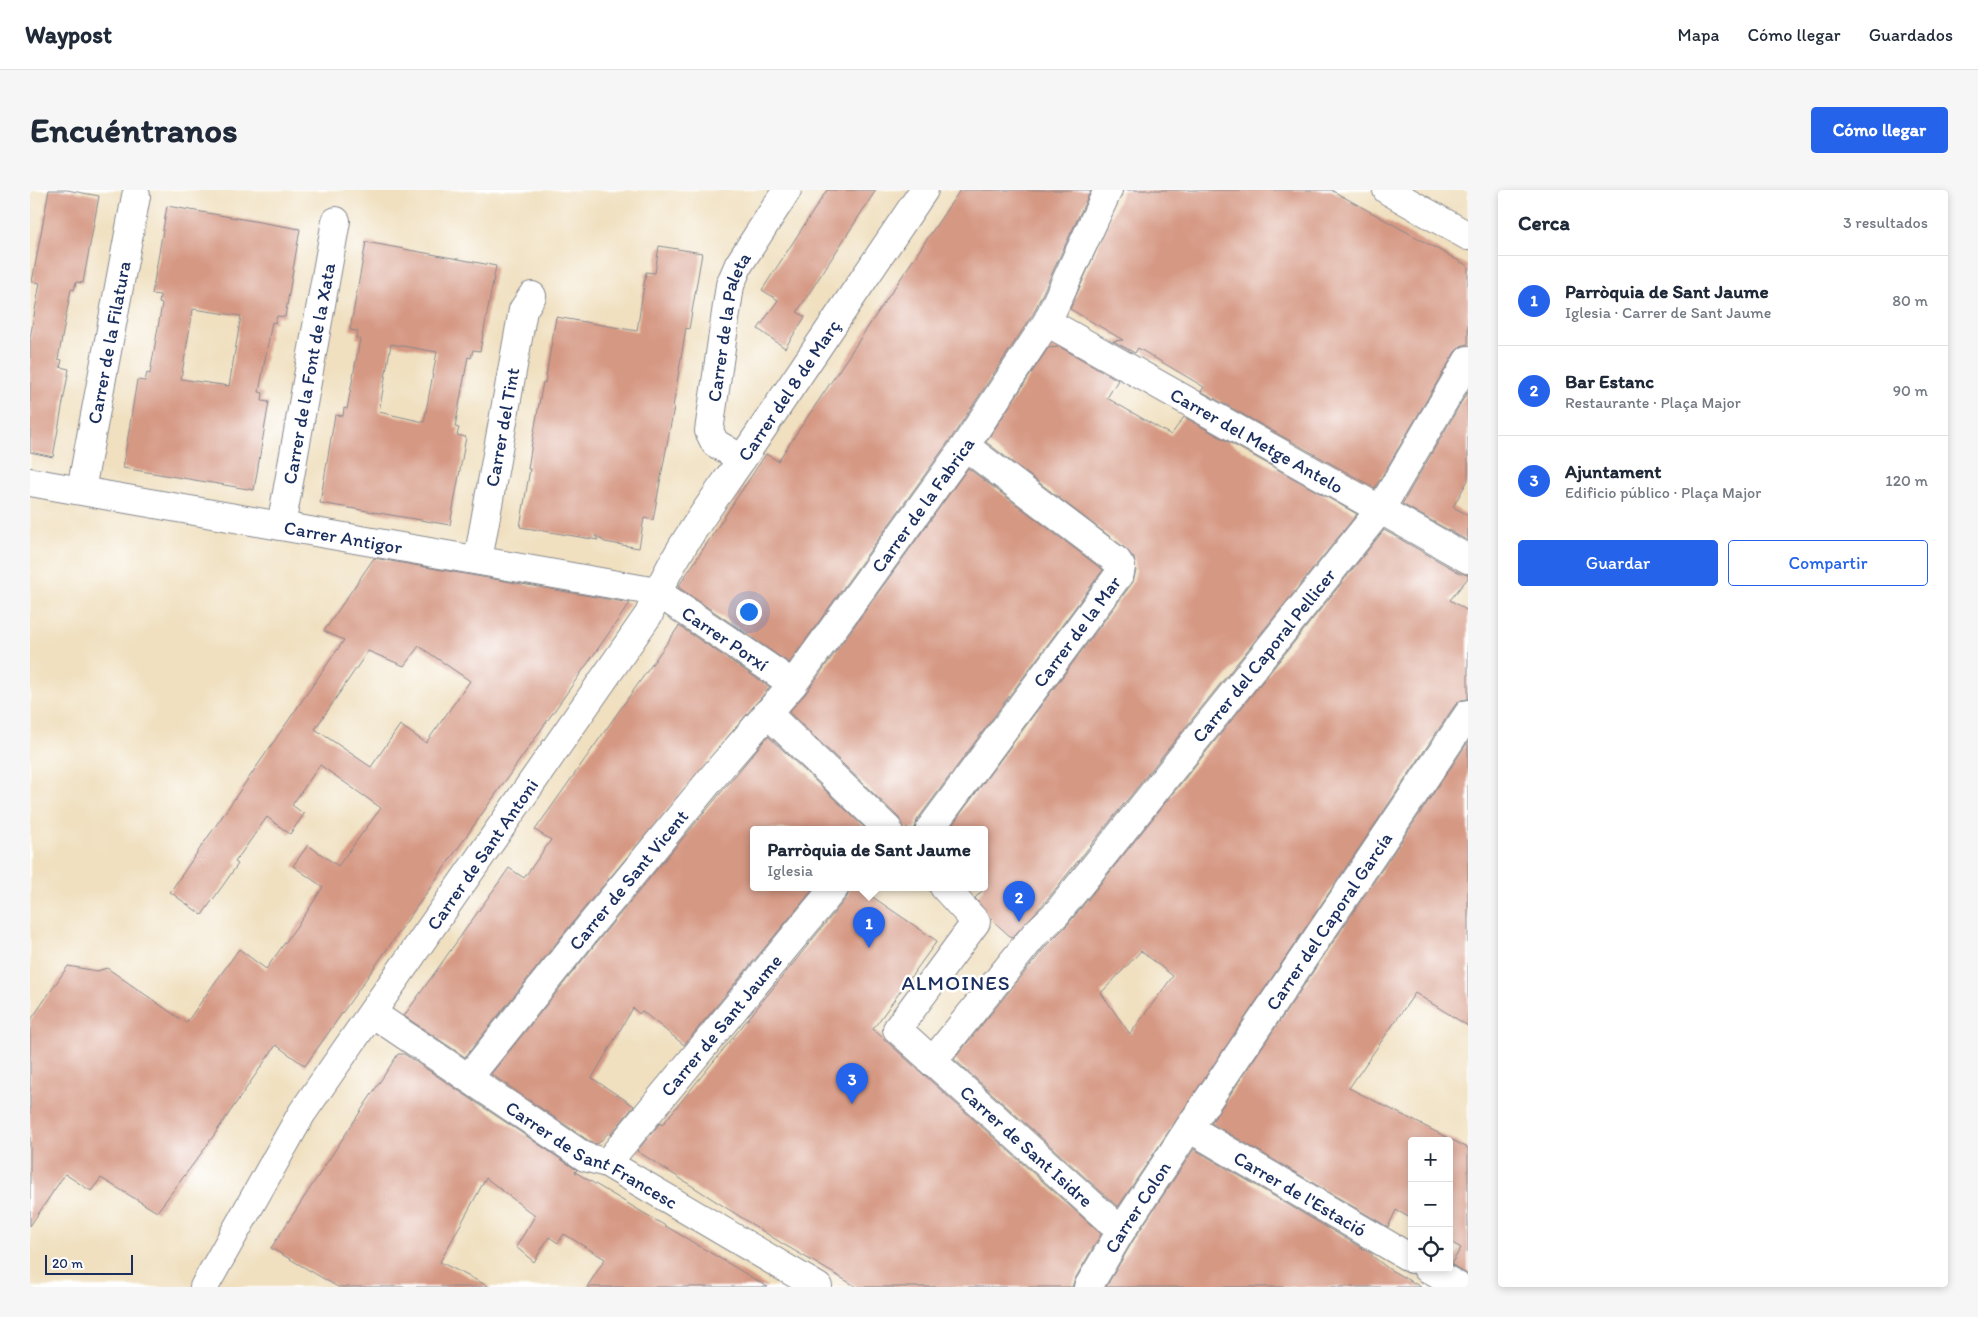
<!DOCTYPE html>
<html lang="es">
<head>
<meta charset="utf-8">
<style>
  body { margin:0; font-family:Itim,sans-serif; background:#f6f6f7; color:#1f2937 }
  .controls { position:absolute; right:15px; bottom:15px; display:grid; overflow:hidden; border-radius:5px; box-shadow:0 2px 8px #0003 }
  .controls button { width:45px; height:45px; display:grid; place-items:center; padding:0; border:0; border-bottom:1px solid #e0e1e3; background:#fff; color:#1f2937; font:25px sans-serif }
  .scale { position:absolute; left:15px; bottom:12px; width:88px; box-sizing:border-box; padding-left:5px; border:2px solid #1b2f5e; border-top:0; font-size:14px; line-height:18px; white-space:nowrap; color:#1b2f5e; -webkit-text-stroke:4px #fff; paint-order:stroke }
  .you { position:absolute; left:718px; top:421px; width:18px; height:18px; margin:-12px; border:4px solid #fff; border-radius:50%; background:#1a73e8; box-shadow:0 0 0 8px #1a73e833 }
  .badge { display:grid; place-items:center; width:32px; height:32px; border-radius:50%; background:#2563eb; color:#fff; font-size:16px; font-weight:700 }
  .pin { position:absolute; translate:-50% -41px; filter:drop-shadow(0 1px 2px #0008) }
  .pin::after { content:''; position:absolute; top:26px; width:18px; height:15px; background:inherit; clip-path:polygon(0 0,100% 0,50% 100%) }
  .popup { position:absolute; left:720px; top:636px; width:238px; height:65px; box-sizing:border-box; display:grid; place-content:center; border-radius:5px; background:#fff; filter:drop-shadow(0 1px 4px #0005); font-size:16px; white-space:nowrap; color:#747a83 }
  .popup b { font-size:19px; color:#1f2937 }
  .popup::after { content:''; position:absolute; left:50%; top:100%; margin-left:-10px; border:10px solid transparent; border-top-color:#fff }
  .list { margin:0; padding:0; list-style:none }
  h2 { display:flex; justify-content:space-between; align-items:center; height:65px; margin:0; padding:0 20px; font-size:21px }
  h2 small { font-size:16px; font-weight:400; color:#747a83 }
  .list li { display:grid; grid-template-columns:32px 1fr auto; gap:15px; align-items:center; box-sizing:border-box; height:90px; padding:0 20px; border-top:1px solid #e0e1e3 }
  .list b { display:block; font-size:19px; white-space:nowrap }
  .list p { margin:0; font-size:16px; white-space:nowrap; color:#747a83 }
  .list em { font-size:16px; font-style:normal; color:#747a83 }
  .actions { display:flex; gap:10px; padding:15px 20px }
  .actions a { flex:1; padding:11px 0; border:1px solid #2563eb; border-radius:5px; text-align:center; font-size:18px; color:#2563eb }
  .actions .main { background:#2563eb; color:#fff }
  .icon { flex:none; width:28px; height:28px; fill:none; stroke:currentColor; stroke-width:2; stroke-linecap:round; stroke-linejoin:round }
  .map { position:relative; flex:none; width:1438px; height:1097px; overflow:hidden; border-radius:5px }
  header { display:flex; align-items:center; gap:30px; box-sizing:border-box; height:70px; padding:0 25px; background:#fff; border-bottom:1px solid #e0e1e3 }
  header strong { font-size:24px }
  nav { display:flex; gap:28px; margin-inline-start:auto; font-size:18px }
  .intro { display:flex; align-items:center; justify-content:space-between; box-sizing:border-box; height:120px; padding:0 30px }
  h1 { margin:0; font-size:35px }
  .button { padding:12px 22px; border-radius:5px; background:#2563eb; color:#fff; font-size:18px; font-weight:700 }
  main { display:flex; gap:30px; padding:0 30px }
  aside { flex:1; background:#fff; border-radius:5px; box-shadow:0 2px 8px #0003 }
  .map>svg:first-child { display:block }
</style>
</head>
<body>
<header>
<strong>Waypost</strong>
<nav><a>Mapa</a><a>Cómo llegar</a><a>Guardados</a></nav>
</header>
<div class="intro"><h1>Encuéntranos</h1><a class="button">Cómo llegar</a></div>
<main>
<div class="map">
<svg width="1438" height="1097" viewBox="0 0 1438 1097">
  <rect width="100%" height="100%" fill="#fff"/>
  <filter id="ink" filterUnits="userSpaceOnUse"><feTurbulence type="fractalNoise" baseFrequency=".02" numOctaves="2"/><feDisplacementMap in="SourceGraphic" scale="10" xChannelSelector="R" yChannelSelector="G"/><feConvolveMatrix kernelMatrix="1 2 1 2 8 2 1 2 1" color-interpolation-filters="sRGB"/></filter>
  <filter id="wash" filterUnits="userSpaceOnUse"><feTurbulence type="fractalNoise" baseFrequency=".0096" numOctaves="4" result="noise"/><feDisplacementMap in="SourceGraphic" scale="20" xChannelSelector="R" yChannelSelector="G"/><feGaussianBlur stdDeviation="1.12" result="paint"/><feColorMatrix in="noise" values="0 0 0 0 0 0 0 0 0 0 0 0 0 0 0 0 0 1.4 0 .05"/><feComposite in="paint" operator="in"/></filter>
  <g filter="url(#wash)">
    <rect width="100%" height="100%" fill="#f0e0c0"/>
    <g id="blocks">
      <path fill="#d59883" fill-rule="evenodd" d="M19,0H37L69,6L53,93L46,92L44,100L41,99L28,169L32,170L30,177L39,179L23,267L0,262V148L10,93L2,92Z
        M797,0H846L767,122L775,127L755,158L728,139L748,110L732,100Z
        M930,0H1061L1003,124L922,247L759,473L648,397L736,264L748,271Z
        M1093,0H1301L1438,76V154L1431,156L1425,162L1345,298L1171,201L1174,197L1108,158L1105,163L1083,151L1093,150L1040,119Z
        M137,16L270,39L255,127L247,126L245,133L242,132L229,202L233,203L232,211L239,212L224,300L93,278L107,190L115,191L117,183L120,184L132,114L129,113L130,105L122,104ZM163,119L211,126L199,196L151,189Z
        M336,52L466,76L450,161L443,160L441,168L438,167L425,237L429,238L427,245L436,247L420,335L290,313L305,225L313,226L314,218L317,219L330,149L326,148L328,141L320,140ZM361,154L407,162L394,232L349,222Z
        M629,56L672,63L659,139L656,138L643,217H644L623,330L614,328L609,358L575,352L565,345L568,350L490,337L500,279H498L502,253L513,192L515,193L526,127L607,141L616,82L625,83Z
        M1030,157L1088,190L1077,208L1141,245L1154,227L1327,324L1015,712L982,748L961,729L945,708L954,699V639H919L1103,392L1106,380L1104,368L1096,359L956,252L1018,158Z
        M1438,201V290L1423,317L1438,325V351L1372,314Z
        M938,278L1073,380L887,630L885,639H873L869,628L759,522L776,503Z
        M1354,340L1430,383L1438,385V388L1420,410L1438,421V509L1431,510L1425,515L1088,1017L924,869L1017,755L1039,733ZM1111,761L1143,786L1100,844L1071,803Z
        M344,368L600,413L275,876L246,855L173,961L127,1022L71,988L61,1001L35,984L0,1036V831L38,776L67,781L77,778L156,833L209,759L236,779L277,722L293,697L263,676L278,655L308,676L351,618L290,575L262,615L274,624L260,644L237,627L205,672L208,674L172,725L140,702L314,450L294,441ZM389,456L440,491L396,553L370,535L341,577L285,539L338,461L374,476Z
        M649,436L740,497L551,722L435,867L374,826L479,678L494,688L521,650L505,640Z
        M738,546L836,639H724V697H785L654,855L612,821L609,824L603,818L562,888L604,916L580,945L578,943L568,954L562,953L461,884L575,742Z
        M1438,552V836L1385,803L1319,898L1438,958V1085L1421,1074L1431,1058L1419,1051V951H1382V1029L1366,1020L1358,1037L1181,933Z
        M820,697H828L907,751L843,839L1071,1044L1045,1089L1042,1097H827L753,1054L607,961L630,933L632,935L817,707Z
        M368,864H374L547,980L545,982L738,1097H557L575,1069L534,1044L528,1053L519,1047L504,1072L486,1057L505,1026L456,988L410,1072L460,1097H308L241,1058Z
        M1164,959L1342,1064V1066L1359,1079L1391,1097H1076L1104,1049Z"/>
    </g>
  </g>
  <g filter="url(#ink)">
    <use href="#blocks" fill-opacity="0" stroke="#86888f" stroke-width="1"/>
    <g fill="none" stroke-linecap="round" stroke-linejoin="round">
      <g stroke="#86888f" stroke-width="30">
        <g id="minor">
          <path d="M1357,0L1438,46"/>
          <path id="s1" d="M1017,132L1438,369"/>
          <path id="s2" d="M712,269L685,253L679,241L700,95L709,74L757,0"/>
          <path id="s3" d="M0,292L627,402L763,494"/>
          <path id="s4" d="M51,300L106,6"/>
          <path id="s5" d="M251,336L306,31"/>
          <path id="s6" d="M448,370L493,120L502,106"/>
          <path d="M737,523L858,639"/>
          <path id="s7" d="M900,639L1090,383L1091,377L1087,371L935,256"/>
          <path id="s8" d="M914,697L946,732L867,839L1091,1041"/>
          <path id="s9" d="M342,823L555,967L577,973L788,1097"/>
          <path id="s10" d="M902,872L1005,744L1027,723L1350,320L1438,170"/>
          <path id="s11" d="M438,888L563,732L691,577L763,494L935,256L1017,132L1078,0"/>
          <path id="s12" d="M1159,938L1382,1069"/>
          <path id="s13" d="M577,973L805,697"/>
          <path d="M1397,1078L1429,1097"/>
          <path id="s14" d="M174,1097L272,923L619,424C640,365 683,312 718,260C777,173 835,87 894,0"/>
          <path id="s15" d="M1058,1097L1091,1041L1159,938L1438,524"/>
        </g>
      </g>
      <use href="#minor" stroke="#fff" stroke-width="28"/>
    </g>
  </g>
  <g text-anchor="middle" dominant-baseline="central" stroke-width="5" stroke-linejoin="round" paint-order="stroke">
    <g font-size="19" fill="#1b2f5e" stroke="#fff">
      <text stroke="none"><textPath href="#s2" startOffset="151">Carrer de la Paleta</textPath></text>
      <text stroke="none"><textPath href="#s4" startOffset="150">Carrer de la Filatura</textPath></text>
      <text stroke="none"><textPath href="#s5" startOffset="155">Carrer de la Font de la Xata</textPath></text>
      <text stroke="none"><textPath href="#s14" startOffset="1072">Carrer del 8 de Març</textPath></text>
      <text stroke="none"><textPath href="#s6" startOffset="135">Carrer del Tint</textPath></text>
      <text stroke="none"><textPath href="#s1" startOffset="241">Carrer del Metge Antelo</textPath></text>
      <text stroke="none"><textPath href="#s11" startOffset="732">Carrer de la Fabrica</textPath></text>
      <text stroke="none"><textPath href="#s3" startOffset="318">Carrer Antigor</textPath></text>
      <text stroke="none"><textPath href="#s7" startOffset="246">Carrer de la Mar</textPath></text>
      <text stroke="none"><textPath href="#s3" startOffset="719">Carrer Porxí</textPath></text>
      <text stroke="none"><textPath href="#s10" startOffset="525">Carrer del Caporal Pellicer</textPath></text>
      <text stroke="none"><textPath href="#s14" startOffset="515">Carrer de Sant Antoni</textPath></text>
      <text stroke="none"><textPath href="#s11" startOffset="255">Carrer de Sant Vicent</textPath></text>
      <text stroke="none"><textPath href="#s15" startOffset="438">Carrer del Caporal García</textPath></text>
      <text stroke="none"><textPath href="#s13" startOffset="179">Carrer de Sant Jaume</textPath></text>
      <text stroke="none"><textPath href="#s8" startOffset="355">Carrer de Sant Isidre</textPath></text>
      <text stroke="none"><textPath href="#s9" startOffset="262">Carrer de Sant Francesc</textPath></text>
      <text stroke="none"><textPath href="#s12" startOffset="129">Carrer de l'Estació</textPath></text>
      <text stroke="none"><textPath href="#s15" startOffset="94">Carrer Colon</textPath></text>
    </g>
    <g font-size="21" letter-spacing="1" fill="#1b2f5e" stroke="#fff">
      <text x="926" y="792">ALMOINES</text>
    </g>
  </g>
</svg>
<div class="controls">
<button>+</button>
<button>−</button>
<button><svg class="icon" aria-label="locate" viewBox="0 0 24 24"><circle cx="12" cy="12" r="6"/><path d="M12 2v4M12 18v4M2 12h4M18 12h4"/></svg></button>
</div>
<div class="scale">20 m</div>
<div class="you"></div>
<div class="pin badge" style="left:839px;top:758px">1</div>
<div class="popup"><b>Parròquia de Sant Jaume</b>Iglesia</div>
<div class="pin badge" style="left:989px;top:732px">2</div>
<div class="pin badge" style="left:822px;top:914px">3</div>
</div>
<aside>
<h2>Cerca<small>3 resultados</small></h2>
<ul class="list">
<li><span class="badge">1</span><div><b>Parròquia de Sant Jaume</b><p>Iglesia · Carrer de Sant Jaume</p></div><em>80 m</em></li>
<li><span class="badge">2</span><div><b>Bar Estanc</b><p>Restaurante · Plaça Major</p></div><em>90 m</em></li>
<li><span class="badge">3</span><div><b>Ajuntament</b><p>Edificio público · Plaça Major</p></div><em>120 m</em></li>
</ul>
<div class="actions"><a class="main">Guardar</a><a>Compartir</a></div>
</aside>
</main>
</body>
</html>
